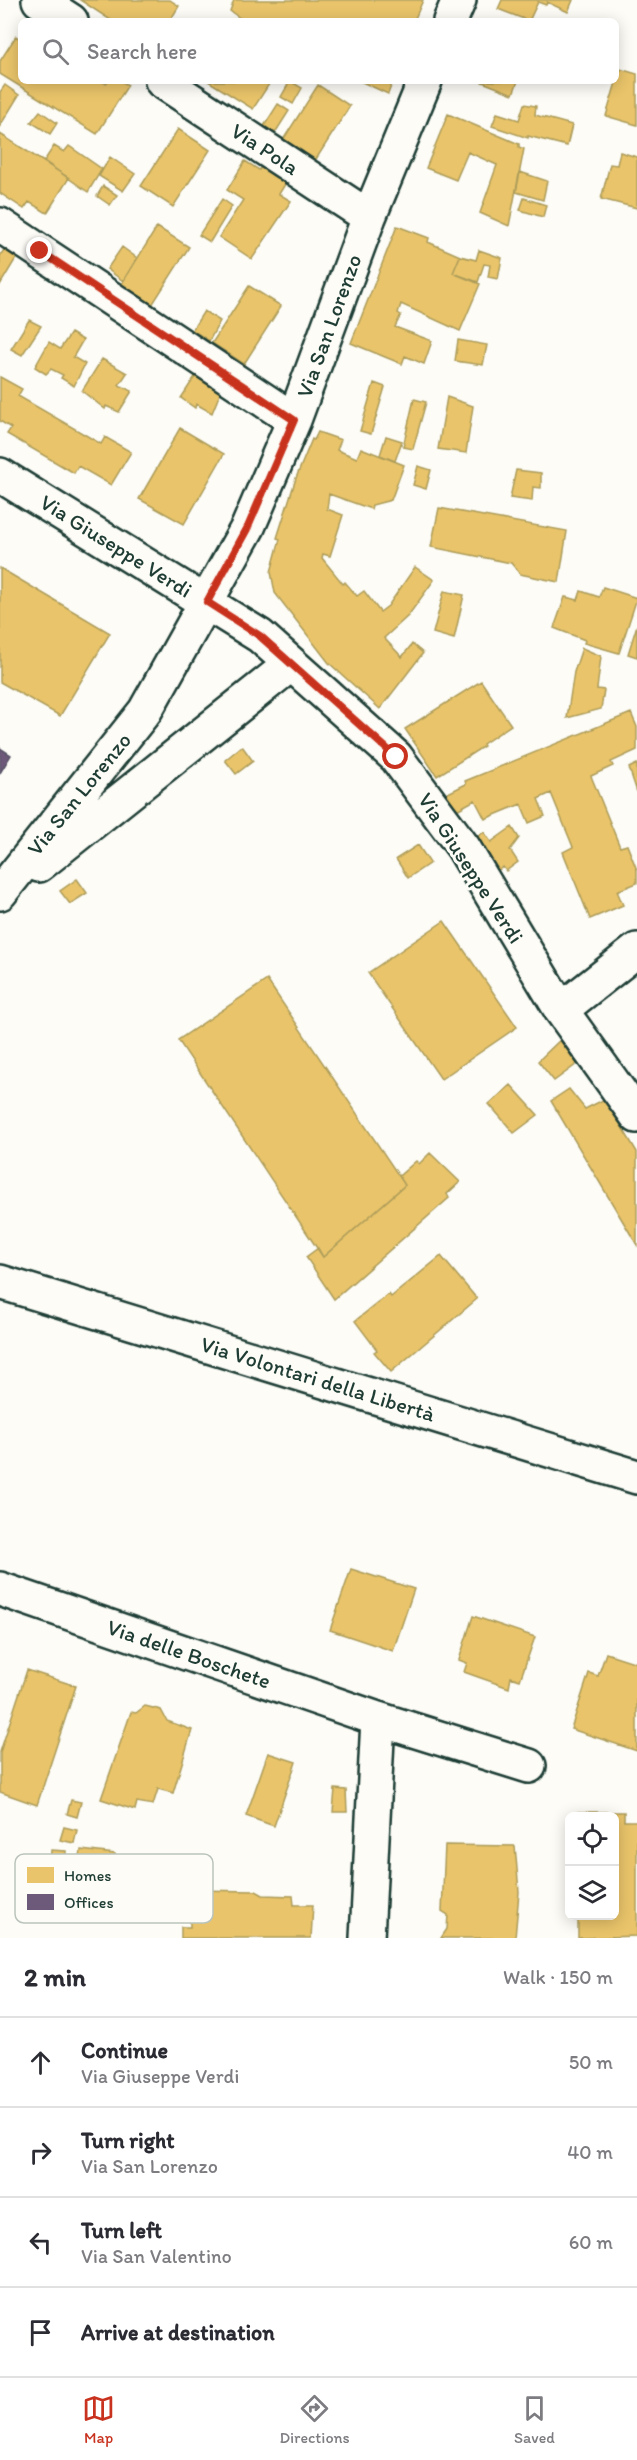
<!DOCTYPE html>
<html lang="en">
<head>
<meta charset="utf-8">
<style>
  body { margin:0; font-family:Itim,sans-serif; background:#f7f7f7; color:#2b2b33 }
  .controls { position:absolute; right:18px; bottom:18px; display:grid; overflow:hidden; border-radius:9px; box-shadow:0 3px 15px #0003 }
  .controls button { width:54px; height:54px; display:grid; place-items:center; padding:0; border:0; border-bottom:2px solid #e1e1e2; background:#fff; color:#2b2b33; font:30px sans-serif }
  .stop { position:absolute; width:18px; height:18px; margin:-14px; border:4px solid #c8321e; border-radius:50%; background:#fff }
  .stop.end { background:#c8321e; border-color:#fff; box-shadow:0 2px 6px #0008 }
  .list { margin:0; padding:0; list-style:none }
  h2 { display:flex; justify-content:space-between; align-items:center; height:78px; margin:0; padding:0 24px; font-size:26px }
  h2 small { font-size:20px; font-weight:400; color:#7c7c81 }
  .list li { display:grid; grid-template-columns:39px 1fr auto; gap:18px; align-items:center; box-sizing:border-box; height:90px; padding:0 24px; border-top:2px solid #e1e1e2 }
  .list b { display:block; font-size:22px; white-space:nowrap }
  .list p { margin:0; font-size:20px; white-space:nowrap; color:#7c7c81 }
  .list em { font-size:20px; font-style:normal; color:#7c7c81 }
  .icon { flex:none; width:33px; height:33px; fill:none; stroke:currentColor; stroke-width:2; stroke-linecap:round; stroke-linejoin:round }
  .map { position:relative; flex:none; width:637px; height:1938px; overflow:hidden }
  .search { position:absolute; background:#fff; box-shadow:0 3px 15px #0003; left:18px; right:18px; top:18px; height:66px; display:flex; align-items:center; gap:15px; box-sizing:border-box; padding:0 21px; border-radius:9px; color:#7c7c81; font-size:22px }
  .sheet { height:438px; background:#fff }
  nav { display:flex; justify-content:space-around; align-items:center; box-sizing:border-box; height:84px; border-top:2px solid #e1e1e2; background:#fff; font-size:16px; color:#7c7c81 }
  nav a { display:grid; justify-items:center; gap:3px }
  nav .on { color:#c8321e }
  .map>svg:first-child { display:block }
</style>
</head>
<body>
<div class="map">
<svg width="637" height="1938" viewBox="0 0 637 1938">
  <rect width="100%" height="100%" fill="#fdfcf7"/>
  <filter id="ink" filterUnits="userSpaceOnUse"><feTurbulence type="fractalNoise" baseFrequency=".0167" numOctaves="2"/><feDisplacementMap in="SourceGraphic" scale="12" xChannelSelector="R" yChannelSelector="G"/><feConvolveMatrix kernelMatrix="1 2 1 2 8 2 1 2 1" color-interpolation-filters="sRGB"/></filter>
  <g filter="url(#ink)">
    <path fill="#e9c46a" stroke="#ac9c5a" stroke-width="1.5" d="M80,0H170L179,6L170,21H112Z
      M234,0H423L414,21H244L230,11Z
      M502,0H573L568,12L547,2L546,5L538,2L529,21L498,9Z
      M16,36L21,40V81H102L106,84L108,81H121L128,85L97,134L0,74V61Z
      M620,69L637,74V125L606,116Z
      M208,81H271L253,109Z
      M290,81L302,88L293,104L281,97Z
      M360,81H393L388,94Z
      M480,81H518L513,94Z
      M5,85L19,95L0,126V92Z
      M318,85L350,106L313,164L281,143Z
      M278,104L289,111L275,133L264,126Z
      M524,104L536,106L535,115L572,125L567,146L528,136V138L492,126L497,113L519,120Z
      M40,111L57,123L50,134L31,122Z
      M448,114L519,144V147L524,149L509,226L480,213L497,165L468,152L456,180L426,168Z
      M178,129L210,150L173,207L141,186Z
      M0,134L69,178L47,213L29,202L24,209L0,193Z
      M54,146L64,152L69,146L102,169L88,192L44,161Z
      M620,152L637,157V208L601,199L610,164L617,165Z
      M110,157L135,174L123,191L99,176Z
      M245,161L259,170L262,165L287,181L279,194L291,201L252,259L219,237L243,200L227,190Z
      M520,172L547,181L543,200L516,192Z
      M103,186L117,195L110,205L97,196Z
      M524,198L546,205L543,217L520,210Z
      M222,199L232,206L210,242L199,235Z
      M397,226L429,238L428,242L460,256L453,273L480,284L460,331L401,304L398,313L401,315L395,327L432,341L424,364L405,356L402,364L351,343Z
      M157,227L189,247L152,305L121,285Z
      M9,242L21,250L0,285V256Z
      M122,247L137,258L123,281L107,269Z
      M479,250L502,258L498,279L488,277L490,265L484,264L478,282L453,273L460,256L476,260Z
      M249,286L281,306L244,364L212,343Z
      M204,311L220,321L209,341L192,330Z
      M29,320L41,326L22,355L11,349Z
      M71,333L83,340L73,357L85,364L74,386L61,378L63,375L51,369L46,374L35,367L49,342L60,349Z
      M458,340L487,345L483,365L455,361Z
      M102,359L127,373L119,385L132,391L119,412L106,406L105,409L82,391Z
      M196,375L221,391L212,413L196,404L195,408L181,398Z
      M0,377L22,389L18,396L101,444L105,437L131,452L111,485L78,466L74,473L7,434L11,428L0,421Z
      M374,383L385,387L371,434L360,431Z
      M447,397L473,406L466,453L438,449Z
      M414,399L426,402L413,449L403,447Z
      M180,428L224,454L184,524L139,499Z
      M318,432L341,440L337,450L357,458L361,448L404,465L391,500L372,505L371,509L329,494L327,509L343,515L330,556L323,554L322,558L343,584L345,582L357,596L364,591L380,612L388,606L415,567L434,580L408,616L384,638L402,657L412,644L423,653L380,709L329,663L275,593L271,572L280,539L277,538L296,478L312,439L314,440Z
      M386,436L402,441L395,461L380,455Z
      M418,466L431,470L426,489L413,485Z
      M516,470L541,473V488L533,487L532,501L510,498Z
      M439,508L567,531L559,582L520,574L511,563L431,547Z
      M0,568L110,633L60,716L0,682Z
      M603,587L637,598L619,653L584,643L585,640L554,628L565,597L578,600L581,591L599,597Z
      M444,591L464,595L454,639L433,633Z
      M637,625V657L628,654Z
      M582,648L601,656L597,689L604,690L601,709L567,718L574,672Z
      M481,681L511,725L483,744L484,746L437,776L405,729Z
      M631,713L637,727V750L611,762L613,766L591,776L620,847L627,845L637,870V883L617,891L623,905L590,919L563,852L573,847L551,793L538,799L545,816L529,823L521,804L485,819L475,800L455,811L444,795L466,784L465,781Z
      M242,746L253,761L236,774L225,760Z
      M637,764V792L629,768Z
      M512,827L519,838L510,850L518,862L506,871L503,867L497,871L473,839L484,832L491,842Z
      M418,845L430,863L408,878L396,859Z
      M77,879L87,893L70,904L60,891Z
      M444,921L517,1027L441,1079L368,973Z
      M267,980L405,1185L323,1257L178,1040Z
      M560,1040L577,1064L554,1081L538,1061Z
      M511,1085L538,1115L514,1133L489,1104Z
      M569,1089L585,1109L605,1099L637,1152V1245L551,1101Z
      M430,1153L460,1182L447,1194L449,1198L334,1299L306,1257L318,1248L323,1257L405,1185L399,1176L416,1161L419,1164Z
      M441,1256L477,1299L391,1372L374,1352L377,1350L355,1321L389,1294L391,1297Z
      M351,1569L414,1589L393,1651L330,1630Z
      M473,1616L535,1637L520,1680L511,1677L509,1688L464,1672L467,1663L459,1660Z
      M606,1653L637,1663V1751L571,1729L589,1673L598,1676Z
      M27,1670L76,1686L37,1805L0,1792V1752Z
      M145,1706L161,1710L167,1721L192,1730L173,1793L158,1789L153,1805L137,1802L135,1810L101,1799L131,1712L136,1713Z
      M268,1753L296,1762L274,1826L246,1816Z
      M335,1789L346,1790L347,1812H333Z
      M71,1800L81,1802L77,1817L67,1814Z
      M578,1812H624V1821H637V1936L578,1938V1916H614V1816H578Z
      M64,1827L77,1830L74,1843L60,1840Z
      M445,1845L515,1846L519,1892L515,1938H441L447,1929L448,1915L442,1911Z
      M51,1850L66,1851L65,1872L50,1871Z
      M81,1850L115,1854L113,1875L78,1871Z
      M190,1890L256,1891L263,1895L293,1896L294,1905H313L311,1938H181V1927H190Z"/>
    <path fill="#6d597a" stroke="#565165" stroke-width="1.5" d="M0,748L11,755L0,773Z"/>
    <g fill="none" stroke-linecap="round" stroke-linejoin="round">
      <g stroke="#1f3d34" stroke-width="38">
        <path id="minor" d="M39,0L71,21
          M450,21L459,0
          M162,81L369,217
          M0,225L294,420
          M0,475L260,636L396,757L463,847L561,1010L637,1116
          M39,865L291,664
          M0,893L145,711L248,527L294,420L369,217L425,81
          M561,1010L637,950
          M0,1589L378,1719L529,1766
          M367,1938L378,1719"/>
      </g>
      <g stroke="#1f3d34" stroke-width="38">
        <path id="primary" d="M0,1282L637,1477"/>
      </g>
      <use href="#minor" stroke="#fdfcf7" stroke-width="33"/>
      <use href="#primary" stroke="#fdfcf7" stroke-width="33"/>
    </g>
  </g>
  <g fill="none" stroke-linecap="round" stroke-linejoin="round" filter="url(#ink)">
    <path stroke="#c8321e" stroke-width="8" d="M40,251L294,420L248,527L207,602L260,636L396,757"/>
  </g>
  <g text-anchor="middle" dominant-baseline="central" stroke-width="6" stroke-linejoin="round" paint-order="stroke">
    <g font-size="22" fill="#1f3d34" stroke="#fdfcf7">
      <text transform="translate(265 149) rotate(33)">Via Pola</text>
      <text transform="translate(329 326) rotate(-70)">Via San Lorenzo</text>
      <text transform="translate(116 546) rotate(32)">Via Giuseppe Verdi</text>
      <text transform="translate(79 794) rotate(-51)">Via San Lorenzo</text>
      <text transform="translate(471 868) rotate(57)">Via Giuseppe Verdi</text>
      <text transform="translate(318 1379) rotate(17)">Via Volontari della Libertà</text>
      <text transform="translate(189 1654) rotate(19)">Via delle Boschete</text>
    </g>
  </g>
  <rect x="15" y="1854" width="198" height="69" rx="9" fill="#fdfcf7" stroke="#bac3bc" stroke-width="1.5"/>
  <rect x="27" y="1867" width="27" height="16" fill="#e9c46a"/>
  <rect x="27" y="1894" width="27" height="16" fill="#6d597a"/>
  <g font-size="16" fill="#1f3d34">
    <text x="64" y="1881">Homes</text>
    <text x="64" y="1908">Offices</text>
  </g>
</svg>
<div class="controls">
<button><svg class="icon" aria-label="locate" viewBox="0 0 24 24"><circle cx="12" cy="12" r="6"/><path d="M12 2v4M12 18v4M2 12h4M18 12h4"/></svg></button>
<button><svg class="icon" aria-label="layers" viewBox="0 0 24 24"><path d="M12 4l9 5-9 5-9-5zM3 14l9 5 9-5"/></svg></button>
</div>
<div class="stop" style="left:396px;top:757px"></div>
<div class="stop end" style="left:40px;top:251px"></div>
<div class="search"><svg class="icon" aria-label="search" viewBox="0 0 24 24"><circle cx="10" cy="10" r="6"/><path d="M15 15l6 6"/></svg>Search here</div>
</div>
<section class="sheet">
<h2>2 min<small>Walk · 150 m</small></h2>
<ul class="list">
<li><svg class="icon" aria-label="ahead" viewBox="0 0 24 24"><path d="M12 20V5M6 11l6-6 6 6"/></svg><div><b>Continue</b><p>Via Giuseppe Verdi</p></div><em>50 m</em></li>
<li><svg class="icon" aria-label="right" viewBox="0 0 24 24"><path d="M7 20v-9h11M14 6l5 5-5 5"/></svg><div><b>Turn right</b><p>Via San Lorenzo</p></div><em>40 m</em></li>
<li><svg class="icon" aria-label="left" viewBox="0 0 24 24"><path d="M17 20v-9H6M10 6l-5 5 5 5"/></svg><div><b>Turn left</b><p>Via San Valentino</p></div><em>60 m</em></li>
<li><svg class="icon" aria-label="arrive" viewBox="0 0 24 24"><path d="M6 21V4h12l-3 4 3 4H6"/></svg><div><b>Arrive at destination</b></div></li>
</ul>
</section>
<nav>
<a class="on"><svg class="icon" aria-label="map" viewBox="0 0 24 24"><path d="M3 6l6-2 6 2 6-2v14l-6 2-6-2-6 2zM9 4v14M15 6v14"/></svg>Map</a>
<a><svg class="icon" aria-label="directions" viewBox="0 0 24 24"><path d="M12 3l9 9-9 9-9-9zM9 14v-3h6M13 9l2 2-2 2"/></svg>Directions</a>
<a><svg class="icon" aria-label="saved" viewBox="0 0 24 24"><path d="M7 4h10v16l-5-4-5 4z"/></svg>Saved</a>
</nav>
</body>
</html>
